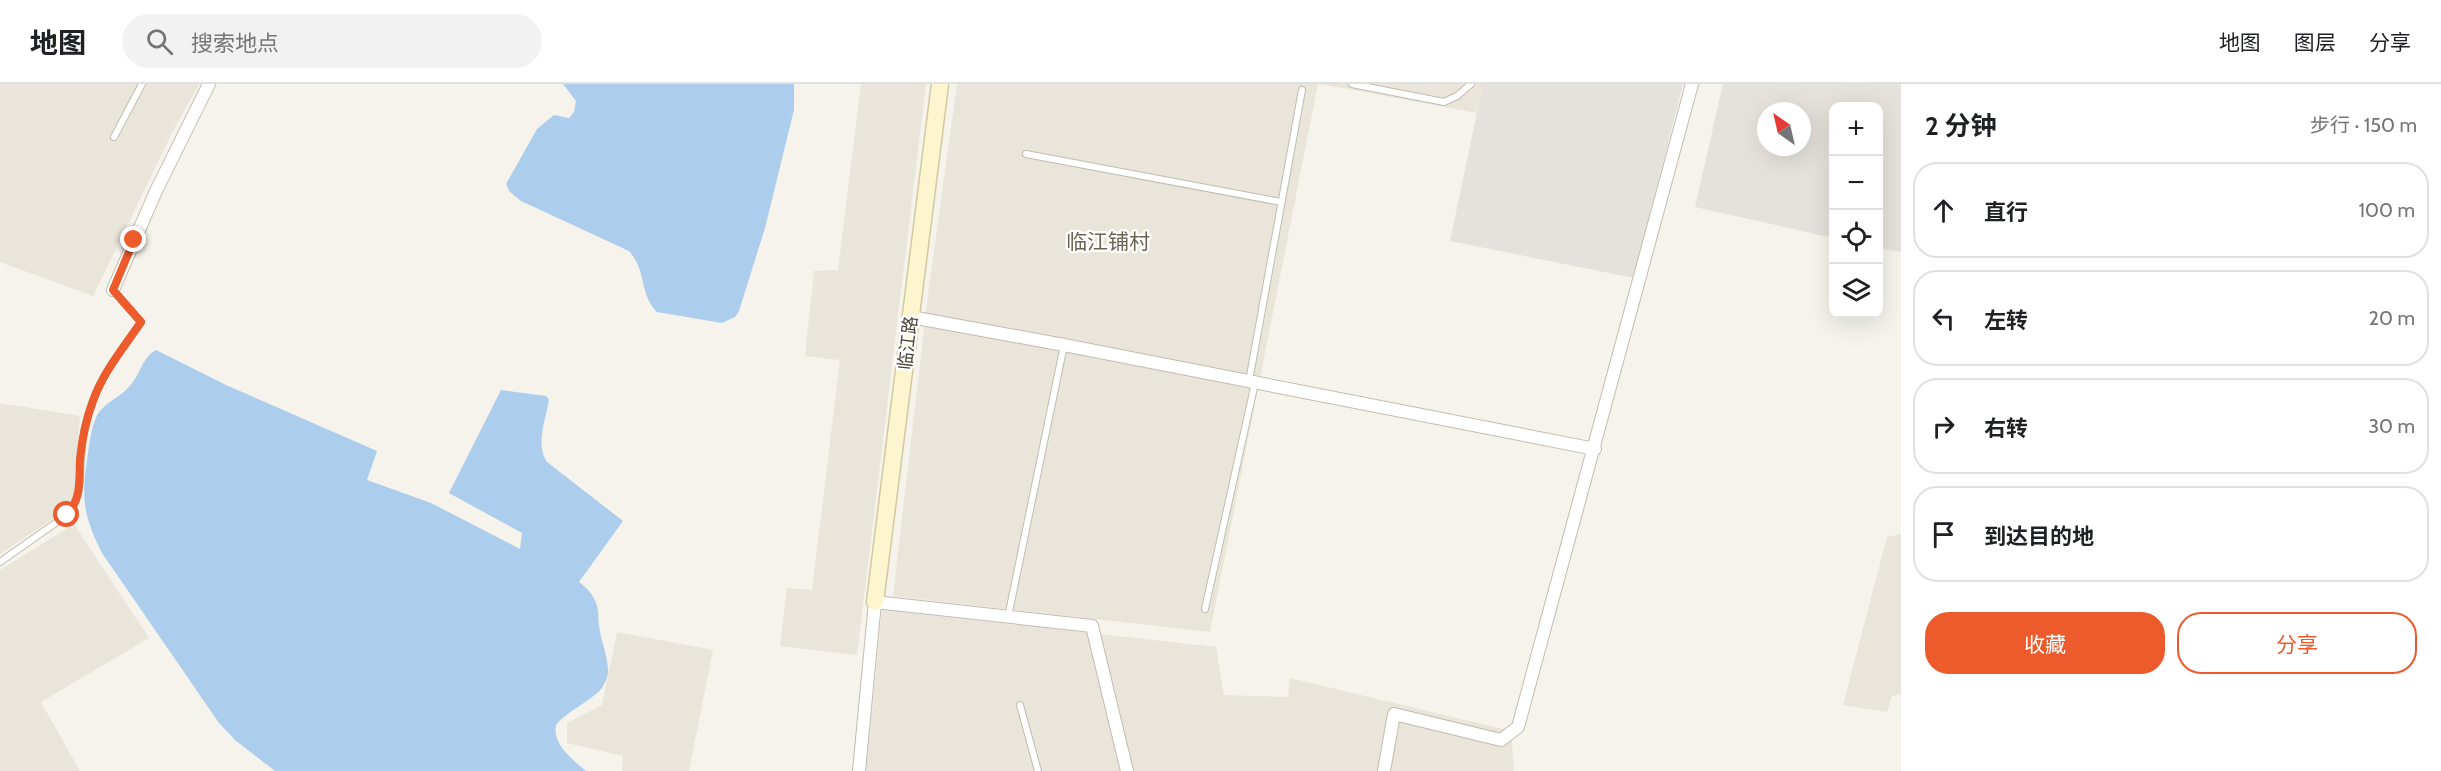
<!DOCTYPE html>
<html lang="zh">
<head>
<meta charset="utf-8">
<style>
  body { margin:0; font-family:Cabin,"Noto Sans SC",sans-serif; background:#f2f2f2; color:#202124 }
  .controls { position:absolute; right:18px; top:18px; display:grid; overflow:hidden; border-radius:12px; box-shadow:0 6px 24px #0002 }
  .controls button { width:54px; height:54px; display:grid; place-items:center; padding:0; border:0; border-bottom:2px solid #e0e0e0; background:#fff; color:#202124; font:30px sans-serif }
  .compass { position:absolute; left:1757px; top:18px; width:54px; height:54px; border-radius:50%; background:#fff; box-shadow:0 6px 24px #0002; rotate:326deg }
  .stop { position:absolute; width:18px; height:18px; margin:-14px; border:4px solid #ed5a2b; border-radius:50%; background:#fff }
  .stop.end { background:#ed5a2b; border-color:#fff; box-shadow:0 2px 6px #0008 }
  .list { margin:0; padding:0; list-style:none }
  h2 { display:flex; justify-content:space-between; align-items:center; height:78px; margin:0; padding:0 24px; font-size:26px }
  h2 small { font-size:20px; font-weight:400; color:#757577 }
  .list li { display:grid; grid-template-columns:39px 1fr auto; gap:18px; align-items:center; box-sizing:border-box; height:96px; margin:0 12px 12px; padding:0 12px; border:2px solid #e0e0e0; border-radius:24px }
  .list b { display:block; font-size:22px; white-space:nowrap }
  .list em { font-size:20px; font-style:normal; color:#757577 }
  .actions { display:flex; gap:12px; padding:18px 24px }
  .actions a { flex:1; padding:14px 0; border:2px solid #ed5a2b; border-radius:24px; text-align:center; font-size:21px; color:#ed5a2b }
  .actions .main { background:#ed5a2b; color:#fff }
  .icon { flex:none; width:33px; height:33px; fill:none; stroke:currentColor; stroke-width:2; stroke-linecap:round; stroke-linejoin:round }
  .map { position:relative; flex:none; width:1901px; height:687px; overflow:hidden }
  header { display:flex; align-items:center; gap:36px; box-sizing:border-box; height:84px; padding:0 30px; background:#fff; border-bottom:2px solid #e0e0e0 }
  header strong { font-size:28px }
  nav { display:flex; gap:33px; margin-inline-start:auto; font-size:21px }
  .search { width:420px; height:54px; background:#f2f2f2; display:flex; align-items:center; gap:15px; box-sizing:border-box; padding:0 21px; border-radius:33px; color:#757577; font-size:22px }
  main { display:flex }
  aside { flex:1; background:#fff }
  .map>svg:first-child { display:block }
</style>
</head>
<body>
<header>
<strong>地图</strong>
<div class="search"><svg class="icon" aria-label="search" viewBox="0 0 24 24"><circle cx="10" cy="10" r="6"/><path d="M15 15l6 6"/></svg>搜索地点</div>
<nav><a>地图</a><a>图层</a><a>分享</a></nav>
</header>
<main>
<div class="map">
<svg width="1901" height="687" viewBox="0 0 1901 687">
  <rect width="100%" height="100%" fill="#f5f3ec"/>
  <path fill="#e9e5da" d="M0,0H199L172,49L93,212L0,178Z
    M861,0H926L857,571L780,562L787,504L812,506L840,276L805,272L814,187L838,186Z
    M957,0H1318L1210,548L893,512L928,211Z
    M1321,0H1483L1477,29Z
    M0,319L80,332L74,416L68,425L0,470Z
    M74,440L149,554L41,618L80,687H0V486Z
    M1901,450V610L1892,612L1887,628L1843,621L1887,453Z
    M882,526L1216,563L1224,611L1288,613L1290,594L1511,647L1514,687H866Z
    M617,548L713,566L689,687H622L623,672L567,659V639L602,621Z"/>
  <path fill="#e5e2dd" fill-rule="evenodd" d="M1483,0H1683L1634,194L1450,157Z
    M1723,0H1901V168L1879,164L1878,22H1834L1833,154L1695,123ZM1766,27H1802V63H1766Z"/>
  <path fill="#adcded" d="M563,0H794V26L765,144L739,227L735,233L722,239L657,228C639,210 647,187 629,167L521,117L509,107L506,100L537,45L554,31L569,34L574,28L576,17Z
    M156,266L226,301L377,367L367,396L431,419L520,465L522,449L449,409L501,306L546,312L549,316C546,335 535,361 547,378L623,437L579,498C586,503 593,510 596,519C599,526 598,534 599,542C601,557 608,572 608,587C608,593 605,599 602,604C593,616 559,632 556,642C552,660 574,677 586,687H275L235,656L219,639L102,469C80,425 82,410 89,362C91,350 93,336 100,327C109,316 124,311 132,299C141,288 143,273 156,266Z"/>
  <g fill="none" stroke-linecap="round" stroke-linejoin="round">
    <g stroke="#c0bcaf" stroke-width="8">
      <path id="lane" d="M1352,0L1444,18L1457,12L1471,0
        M114,53L142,0
        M1026,70L1281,118
        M1249,297L1302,6
        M0,478L67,431C82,413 79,395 81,374C82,355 86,336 92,319C102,289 124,264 141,238L113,206
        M1205,525L1255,299
        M1008,533L1064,261
        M1020,621L1038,687"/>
    </g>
    <g stroke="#c0bcaf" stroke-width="14">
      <path id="street" d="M113,206L156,107L209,0
        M911,233L1064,261L1595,365
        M859,687L875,518L1092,542L1127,687
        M1384,687L1394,630L1501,656L1518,643L1692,0"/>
    </g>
    <g stroke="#d2c99e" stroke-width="19">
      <path id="secondary" d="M875,518L940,0"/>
    </g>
    <use href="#lane" stroke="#fff" stroke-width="6"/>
    <use href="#street" stroke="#fff" stroke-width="12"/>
    <use href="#secondary" stroke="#fcf5cf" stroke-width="16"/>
  </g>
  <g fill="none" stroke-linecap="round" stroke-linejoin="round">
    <path stroke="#ed5a2b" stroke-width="8" d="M67,431C82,414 79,396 80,375C82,355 86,335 93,317C103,288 124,263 141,238L113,206L134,156"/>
  </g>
  <g text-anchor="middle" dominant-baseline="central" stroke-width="4.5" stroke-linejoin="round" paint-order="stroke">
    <g font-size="18" fill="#49453a" stroke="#fff">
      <text transform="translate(908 259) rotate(-83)">临江路</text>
    </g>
    <g font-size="21" fill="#6b6352" stroke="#fff">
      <text x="1108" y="157">临江铺村</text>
    </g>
  </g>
</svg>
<div class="controls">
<button>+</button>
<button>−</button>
<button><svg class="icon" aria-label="locate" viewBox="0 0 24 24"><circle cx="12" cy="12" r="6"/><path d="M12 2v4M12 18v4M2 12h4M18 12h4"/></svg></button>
<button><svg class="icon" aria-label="layers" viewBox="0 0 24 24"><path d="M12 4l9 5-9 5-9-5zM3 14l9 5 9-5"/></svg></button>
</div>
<svg class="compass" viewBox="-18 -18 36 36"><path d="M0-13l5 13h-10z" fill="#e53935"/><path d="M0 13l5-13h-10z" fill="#757577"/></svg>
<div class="stop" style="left:67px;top:431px"></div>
<div class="stop end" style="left:134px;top:156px"></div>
</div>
<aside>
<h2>2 分钟<small>步行 · 150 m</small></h2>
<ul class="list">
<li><svg class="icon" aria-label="ahead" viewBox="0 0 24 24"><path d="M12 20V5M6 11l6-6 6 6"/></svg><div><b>直行</b></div><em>100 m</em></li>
<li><svg class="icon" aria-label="left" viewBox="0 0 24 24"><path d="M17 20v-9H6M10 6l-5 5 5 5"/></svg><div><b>左转</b></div><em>20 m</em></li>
<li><svg class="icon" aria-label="right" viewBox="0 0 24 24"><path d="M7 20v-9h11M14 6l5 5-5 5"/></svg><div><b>右转</b></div><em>30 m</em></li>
<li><svg class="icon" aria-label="arrive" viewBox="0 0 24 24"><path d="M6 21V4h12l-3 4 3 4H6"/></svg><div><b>到达目的地</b></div></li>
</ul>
<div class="actions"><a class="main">收藏</a><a>分享</a></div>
</aside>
</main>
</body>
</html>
